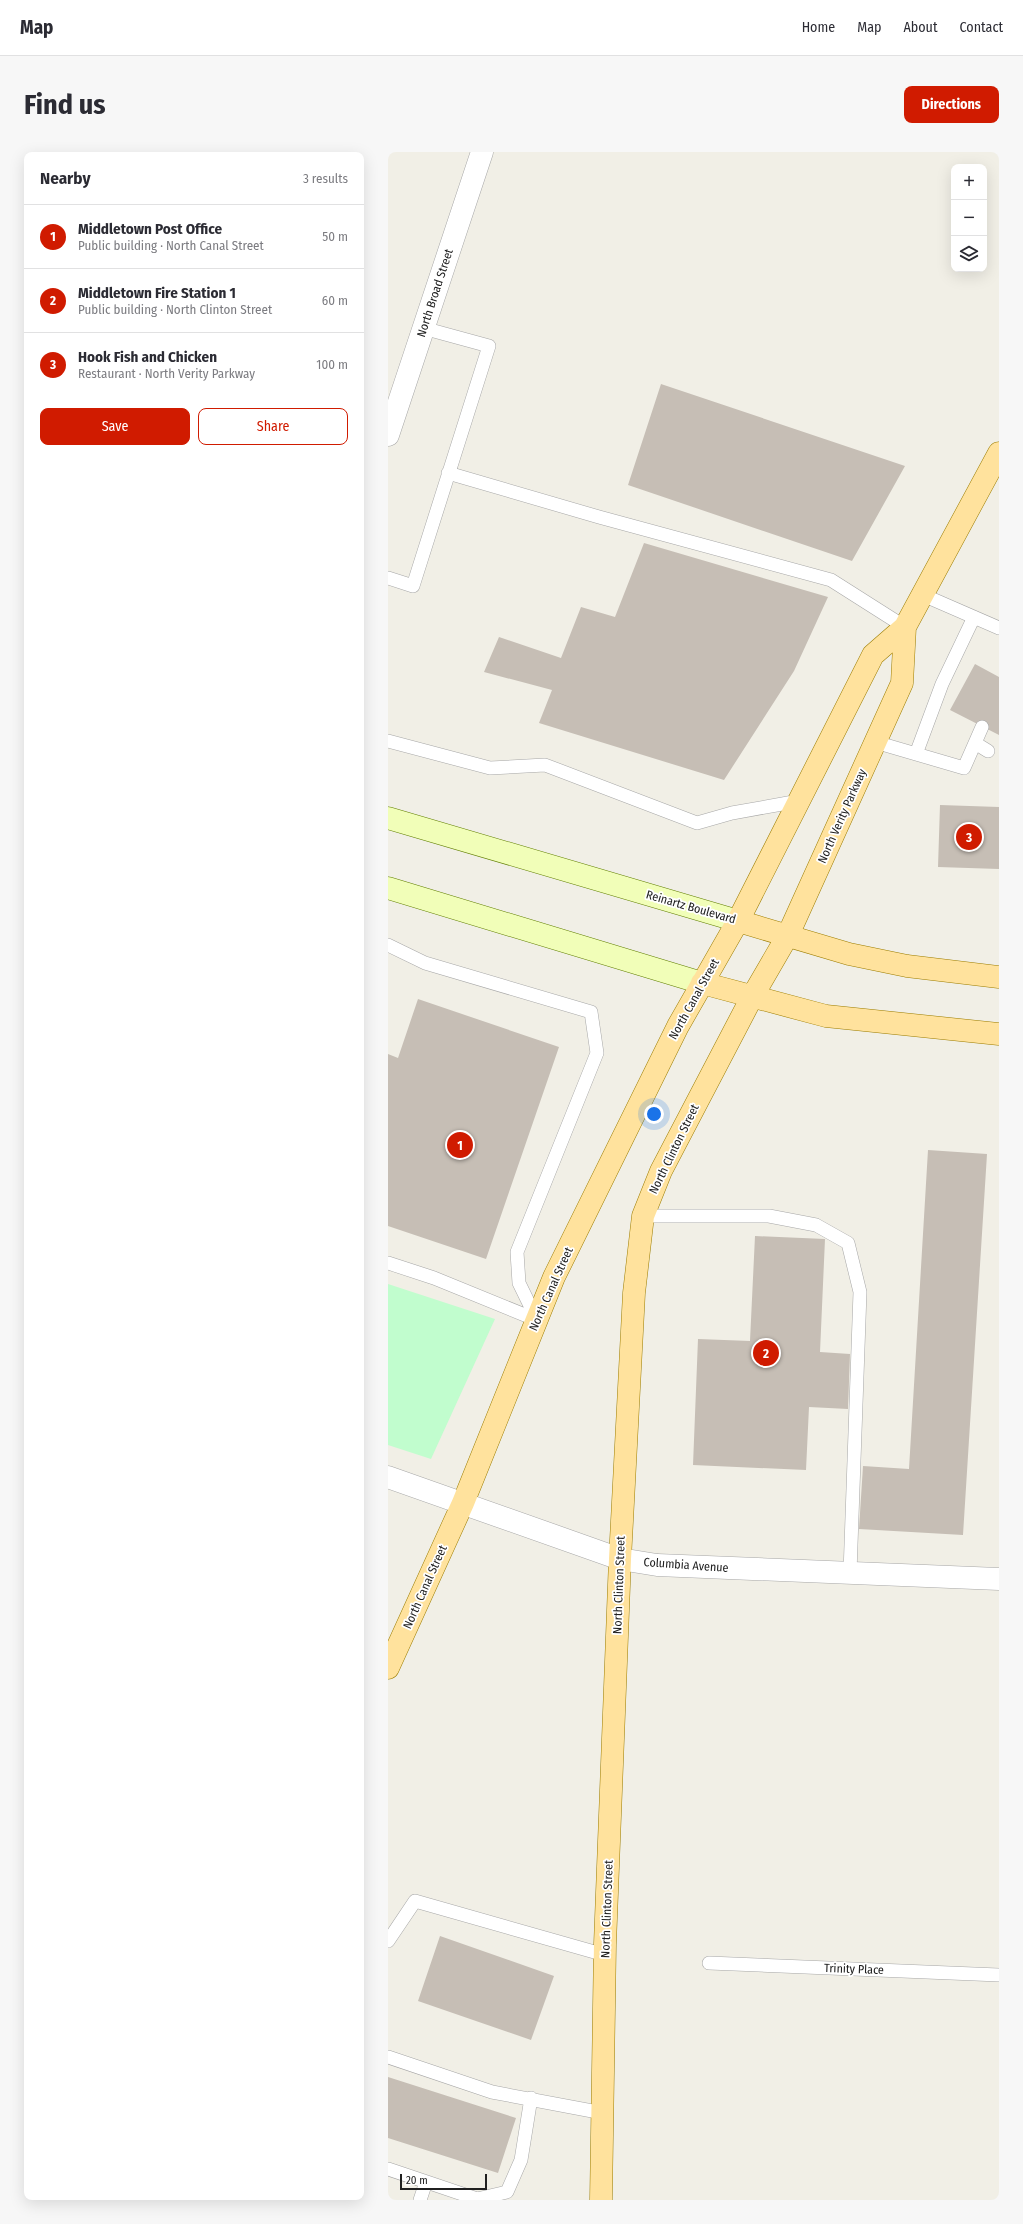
<!DOCTYPE html>
<html lang="en">
<head>
<meta charset="utf-8">
<style>
  body { margin:0; font-family:"Fira Sans Condensed",sans-serif; background:#f7f7f7; color:#2b2b33 }
  .controls { position:absolute; right:12px; top:12px; display:grid; overflow:hidden; border-radius:8px; box-shadow:0 4px 16px #0002 }
  .controls button { width:36px; height:36px; display:grid; place-items:center; padding:0; border:0; border-bottom:1px solid #e1e1e2; background:#fff; color:#2b2b33; font:20px sans-serif }
  .scale { position:absolute; left:12px; bottom:10px; width:87px; box-sizing:border-box; padding-left:4px; border:2px solid #202020; border-top:0; font-size:11px; line-height:14px; white-space:nowrap; color:#202020; -webkit-text-stroke:3px #fff; paint-order:stroke }
  .you { position:absolute; left:266px; top:962px; width:14px; height:14px; margin:-10px; border:3px solid #fff; border-radius:50%; background:#1a73e8; box-shadow:0 0 0 6px #1a73e833 }
  .badge { display:grid; place-items:center; width:26px; height:26px; border-radius:50%; background:#d01b00; color:#fff; font-size:13px; font-weight:700 }
  .pin { position:absolute; translate:-50% -50%; border:2px solid #fff; box-shadow:0 1px 4px #0006 }
  .list { margin:0; padding:0; list-style:none }
  h2 { display:flex; justify-content:space-between; align-items:center; height:52px; margin:0; padding:0 16px; font-size:17px }
  h2 small { font-size:13px; font-weight:400; color:#7c7c81 }
  .list li { display:grid; grid-template-columns:26px 1fr auto; gap:12px; align-items:center; box-sizing:border-box; height:64px; padding:0 16px; border-top:1px solid #e1e1e2 }
  .list b { display:block; font-size:15px; white-space:nowrap }
  .list p { margin:0; font-size:13px; white-space:nowrap; color:#7c7c81 }
  .list em { font-size:13px; font-style:normal; color:#7c7c81 }
  .actions { display:flex; gap:8px; padding:12px 16px }
  .actions a { flex:1; padding:9px 0; border:1px solid #d01b00; border-radius:8px; text-align:center; font-size:14px; color:#d01b00 }
  .actions .main { background:#d01b00; color:#fff }
  .icon { flex:none; width:22px; height:22px; fill:none; stroke:currentColor; stroke-width:2; stroke-linecap:round; stroke-linejoin:round }
  .map { position:relative; flex:none; width:611px; height:2048px; overflow:hidden; border-radius:8px }
  header { display:flex; align-items:center; gap:24px; box-sizing:border-box; height:56px; padding:0 20px; background:#fff; border-bottom:1px solid #e1e1e2 }
  header strong { font-size:19px }
  nav { display:flex; gap:22px; margin-inline-start:auto; font-size:14px }
  .intro { display:flex; align-items:center; justify-content:space-between; box-sizing:border-box; height:96px; padding:0 24px }
  h1 { margin:0; font-size:28px }
  .button { padding:10px 18px; border-radius:8px; background:#d01b00; color:#fff; font-size:14px; font-weight:700 }
  main { display:flex; gap:24px; padding:0 24px }
  aside { flex:1; background:#fff; border-radius:8px; box-shadow:0 4px 16px #0002 }
  .map>svg:first-child { display:block }
</style>
</head>
<body>
<header>
<strong>Map</strong>
<nav><a>Home</a><a>Map</a><a>About</a><a>Contact</a></nav>
</header>
<div class="intro"><h1>Find us</h1><a class="button">Directions</a></div>
<main>
<aside>
<h2>Nearby<small>3 results</small></h2>
<ul class="list">
<li><span class="badge">1</span><div><b>Middletown Post Office</b><p>Public building · North Canal Street</p></div><em>50 m</em></li>
<li><span class="badge">2</span><div><b>Middletown Fire Station 1</b><p>Public building · North Clinton Street</p></div><em>60 m</em></li>
<li><span class="badge">3</span><div><b>Hook Fish and Chicken</b><p>Restaurant · North Verity Parkway</p></div><em>100 m</em></li>
</ul>
<div class="actions"><a class="main">Save</a><a>Share</a></div>
</aside>
<div class="map">
<svg width="611" height="2048" viewBox="0 0 611 2048">
  <rect width="100%" height="100%" fill="#f1efe6"/>
  <path fill="#c1fdce" d="M0,1132L107,1167L43,1307L0,1293Z"/>
  <path fill="#c6beb5" d="M273,232L517,314L464,409L240,333Z
    M256,391L440,445L406,519L336,628L151,571L164,538L96,520L111,485L173,506L193,455L227,465Z
    M587,512L611,525V583L562,558Z
    M552,653L611,655V717L550,715Z
    M30,847L171,895L98,1107L0,1074V902L10,906Z
    M540,998L599,1002L575,1383L471,1377L475,1314L521,1317Z
    M367,1084L437,1087L432,1200L462,1202L460,1257L421,1255L418,1318L305,1313L310,1187L362,1189Z
    M52,1784L166,1824L143,1888L30,1849Z
    M0,1925L128,1966L110,2021L0,1986Z"/>
  <g fill="none" stroke-linecap="round" stroke-linejoin="round">
    <g stroke="#a7a7a7" stroke-width="14">
      <path id="lane" d="M60,321L211,365L443,428L517,475
        M0,426L25,434L101,194L35,176
        M535,443L611,476
        M0,589L102,616L157,613L309,671L344,661L411,649
        M487,590L576,616L594,575
        M587,591L600,599
        M528,602L554,532L586,465
        M0,793L37,811L203,860L209,901L129,1100L131,1131L149,1168
        M255,1064H381L428,1073L460,1091L472,1140L462,1421
        M0,1111L46,1126L149,1168
        M0,1789L27,1749L217,1803
        M321,1811L611,1823
        M0,1905L104,1940L215,1961
        M0,2017L89,2047L119,2040L133,2008L143,1946
        M32,2048L38,2030"/>
    </g>
    <g stroke="#a7a7a7" stroke-width="23">
      <path id="street" d="M0,283L94,0
        M0,1325L232,1407L269,1413L611,1427"/>
    </g>
    <g stroke="#607e00" stroke-width="23">
      <path id="secondary" d="M0,666L350,769
        M0,736L314,831"/>
    </g>
    <g stroke="#9c7d00" stroke-width="23">
      <path id="primary" d="M350,769L461,802L519,814L611,825
        M314,831L438,864L611,882
        M0,1516L75,1351L166,1125L290,874L350,769L485,503L517,475L611,301
        M213,2048L217,1792L232,1407L246,1141L255,1064L273,1019L364,845L400,783L514,531L517,475"/>
    </g>
    <use href="#lane" stroke="#fff" stroke-width="13"/>
    <use href="#street" stroke="#fff" stroke-width="22"/>
    <use href="#secondary" stroke="#f1feb8" stroke-width="22"/>
    <use href="#primary" stroke="#ffe29d" stroke-width="22"/>
  </g>
  <g text-anchor="middle" dominant-baseline="central" stroke-width="3.5" stroke-linejoin="round" paint-order="stroke">
    <g font-size="12" fill="#202020" stroke="#fff">
      <text transform="translate(47 141) rotate(-72)">North Broad Street</text>
      <text transform="translate(454 664) rotate(-66)">North Verity Parkway</text>
      <text transform="translate(303 755) rotate(16)">Reinartz Boulevard</text>
      <text transform="translate(306 847) rotate(-61)">North Canal Street</text>
      <text transform="translate(286 997) rotate(-64)">North Clinton Street</text>
      <text transform="translate(163 1137) rotate(-66)">North Canal Street</text>
      <text transform="translate(298 1413) rotate(4)">Columbia Avenue</text>
      <text transform="translate(231 1433) rotate(-88)">North Clinton Street</text>
      <text transform="translate(37 1435) rotate(-66)">North Canal Street</text>
      <text transform="translate(219 1757) rotate(-88)">North Clinton Street</text>
      <text transform="translate(466 1817) rotate(2)">Trinity Place</text>
    </g>
  </g>
</svg>
<div class="controls">
<button>+</button>
<button>−</button>
<button><svg class="icon" aria-label="layers" viewBox="0 0 24 24"><path d="M12 4l9 5-9 5-9-5zM3 14l9 5 9-5"/></svg></button>
</div>
<div class="scale">20 m</div>
<div class="you"></div>
<div class="pin badge" style="left:72px;top:993px">1</div>
<div class="pin badge" style="left:378px;top:1201px">2</div>
<div class="pin badge" style="left:581px;top:685px">3</div>
</div>
</main>
</body>
</html>
